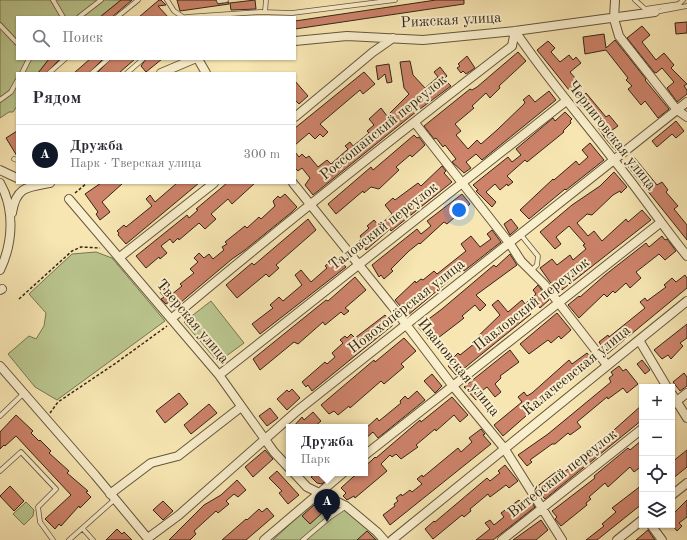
<!DOCTYPE html>
<html lang="ru">
<head>
<meta charset="utf-8">
<style>
  body { margin:0; font-family:"Old Standard TT",serif; background:#f2f2f3; color:#2b2b33 }
  .controls { position:absolute; right:12px; bottom:12px; display:grid; overflow:hidden; border-radius:0px; box-shadow:0 1px 3px #0004 }
  .controls button { width:36px; height:36px; display:grid; place-items:center; padding:0; border:0; border-bottom:1px solid #e1e1e2; background:#fff; color:#2b2b33; font:20px sans-serif }
  .you { position:absolute; left:459px; top:210px; width:14px; height:14px; margin:-10px; border:3px solid #fff; border-radius:50%; background:#1a73e8; box-shadow:0 0 0 6px #1a73e833 }
  .badge { display:grid; place-items:center; width:26px; height:26px; border-radius:50%; background:#111827; color:#fff; font-size:13px; font-weight:700 }
  .pin { position:absolute; translate:-50% -33px; filter:drop-shadow(0 1px 2px #0008) }
  .pin::after { content:''; position:absolute; top:21px; width:14px; height:12px; background:inherit; clip-path:polygon(0 0,100% 0,50% 100%) }
  .popup { position:absolute; left:286px; top:424px; width:82px; height:52px; box-sizing:border-box; display:grid; place-content:center; border-radius:0px; background:#fff; filter:drop-shadow(0 1px 3px #0005); font-size:13px; white-space:nowrap; color:#7c7c81 }
  .popup b { font-size:15px; color:#2b2b33 }
  .popup::after { content:''; position:absolute; left:50%; top:100%; margin-left:-8px; border:8px solid transparent; border-top-color:#fff }
  .list { margin:0; padding:0; list-style:none }
  h2 { display:flex; justify-content:space-between; align-items:center; height:52px; margin:0; padding:0 16px; font-size:17px }
  h2 small { font-size:13px; font-weight:400; color:#7c7c81 }
  .list li { display:grid; grid-template-columns:26px 1fr auto; gap:12px; align-items:center; box-sizing:border-box; height:60px; padding:0 16px; border-top:1px solid #e1e1e2 }
  .list b { display:block; font-size:15px; white-space:nowrap }
  .list p { margin:0; font-size:13px; white-space:nowrap; color:#7c7c81 }
  .list em { font-size:13px; font-style:normal; color:#7c7c81 }
  .icon { flex:none; width:22px; height:22px; fill:none; stroke:currentColor; stroke-width:2; stroke-linecap:round; stroke-linejoin:round }
  .map { position:relative; flex:none; width:687px; height:540px; overflow:hidden }
  .search { position:absolute; background:#fff; box-shadow:0 1px 3px #0004; left:16px; top:16px; width:280px; height:44px; display:flex; align-items:center; gap:10px; box-sizing:border-box; padding:0 14px; border-radius:0px; color:#7c7c81; font-size:15px }
  .panel { position:absolute; background:#fff; box-shadow:0 1px 3px #0004; left:16px; top:72px; width:280px; height:112px; border-radius:0px }
  .map>svg:first-child { display:block }
</style>
</head>
<body>
<div class="map">
<svg width="687" height="540" viewBox="0 0 687 540">
  <rect width="100%" height="100%" fill="#f7e6b2"/>
  <filter id="stains"><feTurbulence type="fractalNoise" baseFrequency=".005" numOctaves="4"/><feColorMatrix values="0 0 0 0 .2 0 0 0 0 .09 0 0 0 0 .02 0 0 0 .5 -.17"/></filter>
  <radialGradient id="worn" r=".72"><stop offset=".6" stop-color="#630" stop-opacity="0"/><stop offset="1" stop-color="#630" stop-opacity=".3"/></radialGradient>
  <path fill="#bac68e" stroke="#767652" d="M0,0H121L100,17H17V59H49L38,73H17V106L13,112H9L0,118Z
    M96,252L112,258L165,321L57,400L35,387L8,354L29,336L36,339L44,326L46,313L29,294L72,254Z
    M211,301L244,343L218,362L184,322Z
    M319,497L344,504L381,540H273Z
    M26,502L34,510L33,516L24,525L13,514Z"/>
  <path fill="#cd836a" stroke="#332617" d="M121,0H132L112,17H100Z
    M159,0H161L166,5L158,6L168,17H139Z
    M177,0H216L218,4L229,2V4L180,11Z
    M255,0L256,9L231,10L230,3Z
    M436,0H464V4L295,29V21Z
    M687,22V33L676,34L675,23Z
    M642,26L650,35L642,42L656,60L664,53L674,65L671,68L687,84L684,86L687,90V94L677,102L667,88L674,82L662,68L656,73L654,72L627,38Z
    M604,34L606,48L615,40L646,79L645,80L669,109L658,118L645,101L641,105L628,89L632,86L626,80L628,78L606,50L585,54L583,37Z
    M548,41L555,48L551,52L560,62L569,55L573,60L576,57L581,63L570,72L580,84L575,88L573,86L569,90L537,50Z
    M518,52L526,61L499,86L500,88L490,98L486,93L472,106L474,108L455,124L461,131L456,135L468,149L477,140L481,144L497,130L524,104L525,102L523,100L529,95L535,102L549,91L556,100L482,160L476,154L466,162L471,168L464,173L452,162L456,159L445,145L443,147L436,138L434,139L424,126L470,89L472,90L477,87Z
    M467,56L475,68L466,74L463,71L461,73L457,68L460,66L458,64Z
    M49,59H60L46,73H38Z
    M90,59H103L89,73H74Z
    M111,59H135L119,73H97Z
    M146,59H162L146,72L141,66Z
    M410,61L413,75L425,88L438,77L434,72L440,67L447,76L444,79L451,86L412,115L313,195L305,185L310,178L302,168L298,171L295,168V152L299,157L302,154L306,158L309,156L318,167L327,160L331,164L348,149L345,146L350,142L353,146L369,133L367,131L374,125L369,119L381,108L387,116L409,94L404,88L400,62Z
    M389,64L392,82L387,83L385,74L378,80L376,66Z
    M364,72L375,84L363,94L360,90L320,124L328,132L323,137L320,134L315,139L309,133L295,145V128Z
    M295,81L308,96L299,104L295,100Z
    M586,93L606,117L609,115L618,126L611,131L623,145L616,151L605,138L598,127L599,126L577,101Z
    M565,112L572,119L570,121L571,123L563,131L564,132L527,162L525,160L507,176L513,182L508,186L507,184L500,190L495,184L486,192L496,202L492,207L476,191L478,190L473,185L508,157L512,162L521,155L516,149L553,118L555,121Z
    M676,121L684,131L676,138L672,134L657,147L652,141Z
    M17,131V156L6,138Z
    M414,135L417,138L419,137L425,145L412,157L410,155L396,167L399,170L379,189L371,187L364,193L363,191L336,214L328,204L371,167L373,170Z
    M590,143L604,160L566,190L565,189L529,219L520,210L553,179L554,180L576,161L579,165L588,157L582,150Z
    M634,157L657,185L662,182L668,190L666,192L678,206L674,209L687,225V240L626,164Z
    M442,166L446,171L444,173L452,182L391,231L390,229L366,250L359,241L362,239L360,236L367,230L369,228L367,226L374,220L379,226L392,214L385,205L393,198L395,200L418,183L421,186Z
    M614,172L627,187L621,193L620,191L613,195L592,215L587,214L577,223L588,236L594,231L602,241L626,219L628,222L642,210L651,220L558,293L540,268L552,259L557,265L570,255L573,260L586,249L583,245L585,244L569,226L556,237L561,244L555,249L540,232L572,205L600,186Z
    M101,183H123L102,202L110,212L100,220L96,214L98,212L85,194Z
    M177,183H199L126,244L118,235L119,233L117,231L124,225L126,227L152,206L146,199L150,195L155,202Z
    M227,183H255L232,204L228,199L211,214L216,219L205,229L199,223L179,240L178,238L173,243L170,239L161,246L167,253L160,259L159,257L146,268L136,256L187,215L189,218L198,210L196,209Z
    M285,194L297,207L292,212L245,250L232,259L174,308L169,302L166,304L161,299L164,297L160,292L165,288L171,295L182,286L180,284L194,273L190,269L198,262L194,258L199,253L204,258L209,254L213,259L224,250L222,247L227,244L225,242L245,226L247,228L259,217L261,219L275,206L273,201L278,196L280,198Z
    M462,194L470,204L447,224L444,222L420,244L419,243L409,251L391,269L393,271L384,279L381,275L379,277L372,265L417,229L421,234L431,226L427,221Z
    M308,219L316,230L276,265L279,268L269,277L266,274L237,298L226,285L252,263L254,265Z
    M511,219L518,228L510,235L504,224Z
    M492,230L501,242L464,271L463,269L408,315L395,300L415,281L416,283L421,279L423,280L434,271L437,274L466,251L461,244L471,236L480,247L491,239L487,234Z
    M662,236L665,240L667,239L676,251L665,260L659,254L636,272L641,278L630,288L626,283L615,293L613,291L607,297L604,294L579,318L568,305L579,296L580,297L605,275L646,243L649,247Z
    M510,254L517,265L476,295L486,305L480,311L475,305L462,316L464,318L459,322L438,338L436,335L429,340L418,327L442,309L494,265L496,267Z
    M338,258L346,267L260,334L252,324L273,308L270,305L279,297L283,301L302,285L295,275L301,270L311,282L327,268L325,266L333,259L335,261Z
    M685,275L687,278V288L607,354L599,342L608,335L609,337L645,308L640,302L645,298L647,301L666,287L664,285L672,278L676,282Z
    M355,277L366,290L345,308L349,311L344,315L341,312L325,325L323,322L298,344L294,342L260,370L253,359L326,300L328,301Z
    M538,285L549,300L540,308L536,303L527,310L531,314L456,375L448,366L455,359L454,357L458,353L460,355L475,343L473,341L500,315L492,305L498,300L508,312L522,300L525,304L536,294L533,290Z
    M557,313L571,330L561,339L559,336L551,343L548,340L529,354L520,344Z
    M385,315L393,325L312,391L308,385L306,387L302,382L325,362L327,364L335,357L332,353L343,343L340,340L345,336L347,338L351,334L355,338Z
    M687,324V338L680,343L683,346L671,359L668,355L662,359L654,350Z
    M404,338L416,351L401,364L404,367L384,384L381,381L350,408L349,406L338,415L334,411L329,414L321,405L374,360L375,362Z
    M510,350L519,362L500,376L501,378L495,384L501,392L495,397L487,387L478,394L480,397L476,400L464,387Z
    M587,353L594,362L544,403L543,401L503,436L494,425L522,402L518,397L524,392L527,396L532,393L569,360L572,364Z
    M642,360L650,370L645,374L637,364Z
    M619,366L623,371L626,369L638,384L627,393L623,388L608,399L607,397L577,422L581,427L570,435L568,433L555,444H552L530,460L532,462L527,466L518,455L548,434L611,382L609,378L613,375L611,372Z
    M684,373L687,377V386L680,391L673,382Z
    M432,374L442,386L435,393L424,381Z
    M292,389L300,398L287,410L277,399L287,390L289,392Z
    M417,391L425,400L378,438L373,432L365,439V429L377,418L379,421L401,403L400,401L405,396L408,399Z
    M179,393L188,404L165,423L156,411Z
    M452,397L468,415L460,422L454,415L436,431L435,429L416,445L418,447L401,459L396,454L392,457L390,455L381,464L387,471L355,498L354,496L347,500L343,496L346,493L341,488L353,477L358,473H365V466L371,461L375,457L376,458L420,420L421,422Z
    M209,404L217,413L191,434L184,425Z
    M642,405V420L545,499L535,488L561,468L564,472L578,462Z
    M270,408L278,418L267,426L259,416Z
    M313,412L321,421L314,427H293L302,417L304,420Z
    M16,415L33,431L31,433L39,441L40,440L51,451L49,453L69,471L67,473L88,491L86,492L91,497L80,508L79,506L61,526L59,524L55,529L45,519L71,495L16,436L5,446L4,445L0,449V432Z
    M481,429L485,434L483,435L491,444L390,525L383,515L395,506L394,504L398,501L396,498L401,494L402,496L410,490L412,492L422,484L417,479L422,475L423,477L458,448L461,452L472,442L469,438Z
    M642,440V466L634,472L630,467L608,487L605,483L589,497L591,499L586,503L587,505L561,526L555,519L557,517L552,511L595,478L594,476L628,448L630,450Z
    M265,450L273,459L253,477L245,467Z
    M687,450V467L672,479V462Z
    M505,465L518,481L509,488L506,485L490,497L488,494L470,509L471,511L464,517L462,515L433,539L425,529L434,521L435,522L487,478L490,481L500,473L498,471Z
    M277,471L299,495L288,504L279,493L282,491L269,478Z
    M316,473H334L322,484L317,483L311,477Z
    M237,480L246,490L238,497L234,494L226,501L229,504L218,513L216,511L194,531L196,534L190,540H169L204,505L221,495Z
    M642,485V504L597,540H586L604,526L602,524L616,512L612,508Z
    M10,486L24,501L14,511L0,496Z
    M528,498L535,507L493,540H476L490,529L485,523L490,520L494,525L504,517L501,513L519,500L521,503Z
    M687,500V517L679,523L682,526L677,531L672,525V515Z
    M163,501L173,511L163,520L153,510Z
    M314,505L322,513L310,524L302,516Z
    M267,508L274,516L246,540H222L246,519L247,520L259,509L262,512Z
    M541,520L548,530L536,540H513Z
    M117,529L122,534L124,532L132,540H106Z
    M648,530L655,540H636Z
    M367,531L376,540H357Z"/>
  <g fill="none" stroke-linecap="round" stroke-linejoin="round">
    <g stroke="#64563e" stroke-width="5.5">
      <path id="lane" d="M53,0L63,17
        M167,0L174,11L183,17
        M635,0L645,9L679,4L683,0
        M219,1L226,0
        M265,12L266,0
        M655,12L687,6
        M79,17L101,0
        M117,17L138,0
        M186,17L260,12L292,13L395,0
        M0,25L17,43
        M22,73L29,59
        M49,73L65,59
        M92,73L108,59
        M127,73L143,59
        M0,100L11,92L17,81
        M14,159L17,160
        M521,235L538,256L537,265L531,271
        M0,416L23,394
        M0,471L21,452L56,489L38,507L40,522L53,540
        M83,529L93,540
        M69,540L114,500
        M303,540L330,517L345,507"/>
    </g>
    <g stroke="#64563e" stroke-width="10">
      <path id="street" d="M615,0L614,19L619,36L677,110L687,117
        M515,31C545,76 580,116 613,159C639,190 661,224 687,256
        M295,41L347,36L423,40L515,31L655,12
        M198,59L206,73
        M161,73L194,59
        M295,117L373,52L393,38
        M415,123L510,244L521,261L544,284L607,365
        M0,170L17,178
        M0,183C15,209 13,243 0,270
        M293,183L392,306L452,385L504,448L562,540
        M69,199L219,375L274,452L289,468
        M12,213C16,187 27,187 50,183
        M120,257L214,183
        M0,290L2,289
        M171,319C282,225 397,135 512,46L515,31
        M639,340L667,387
        M0,366L95,475L149,540
        M219,375L566,101
        M672,394L687,418
        M673,404L687,393
        M365,455L660,223
        M294,473L307,487L346,506L377,532L384,540
        M110,494L151,463L178,456L241,407
        M672,495L687,483
        M651,525L662,540
        M148,538L179,515L297,411L687,102
        M264,540L343,473
        M392,540L687,301
        M502,540L642,429
        M617,540L642,520"/>
    </g>
    <path stroke="#332617" stroke-width="1.5" stroke-dasharray="3 2" stroke-linecap="butt" d="M75,193L87,183
      M19,299L72,251L81,247L100,248
      M50,413L58,402L116,363L167,326"/>
    <use href="#lane" stroke="#faefcd" stroke-width="4"/>
    <use href="#street" stroke="#faefcd" stroke-width="8"/>
  </g>
  <g text-anchor="middle" dominant-baseline="central" stroke-width="4" stroke-linejoin="round" paint-order="stroke">
    <g font-size="15" fill="#332617" stroke="#faefcd">
      <text transform="translate(451 21) rotate(-3)">Рижская улица</text>
      <text transform="translate(384 128) rotate(-39)">Россошанский переулок</text>
      <text transform="translate(611 136) rotate(52)">Черниговская улица</text>
      <text transform="translate(384 227) rotate(-38)">Таловский переулок</text>
      <text transform="translate(532 305) rotate(-38)">Павловский переулок</text>
      <text transform="translate(407 307) rotate(-38)">Новохопёрская улица</text>
      <text transform="translate(192 322) rotate(50)">Тверская улица</text>
      <text transform="translate(458 368) rotate(51)">Ивановская улица</text>
      <text transform="translate(577 371) rotate(-39)">Калачеевская улица</text>
      <text transform="translate(563 474) rotate(-38)">Витебский переулок</text>
    </g>
  </g>
  <rect width="100%" height="100%" filter="url(#stains)"/>
  <rect width="100%" height="100%" fill="url(#worn)"/>
</svg>
<div class="controls">
<button>+</button>
<button>−</button>
<button><svg class="icon" aria-label="locate" viewBox="0 0 24 24"><circle cx="12" cy="12" r="6"/><path d="M12 2v4M12 18v4M2 12h4M18 12h4"/></svg></button>
<button><svg class="icon" aria-label="layers" viewBox="0 0 24 24"><path d="M12 4l9 5-9 5-9-5zM3 14l9 5 9-5"/></svg></button>
</div>
<div class="you"></div>
<div class="pin badge" style="left:327px;top:522px">A</div>
<div class="popup"><b>Дружба</b>Парк</div>
<div class="search"><svg class="icon" aria-label="search" viewBox="0 0 24 24"><circle cx="10" cy="10" r="6"/><path d="M15 15l6 6"/></svg>Поиск</div>
<section class="panel">
<h2>Рядом<small></small></h2>
<ul class="list">
<li><span class="badge">A</span><div><b>Дружба</b><p>Парк · Тверская улица</p></div><em>300 m</em></li>
</ul>
</section>
</div>
</body>
</html>
